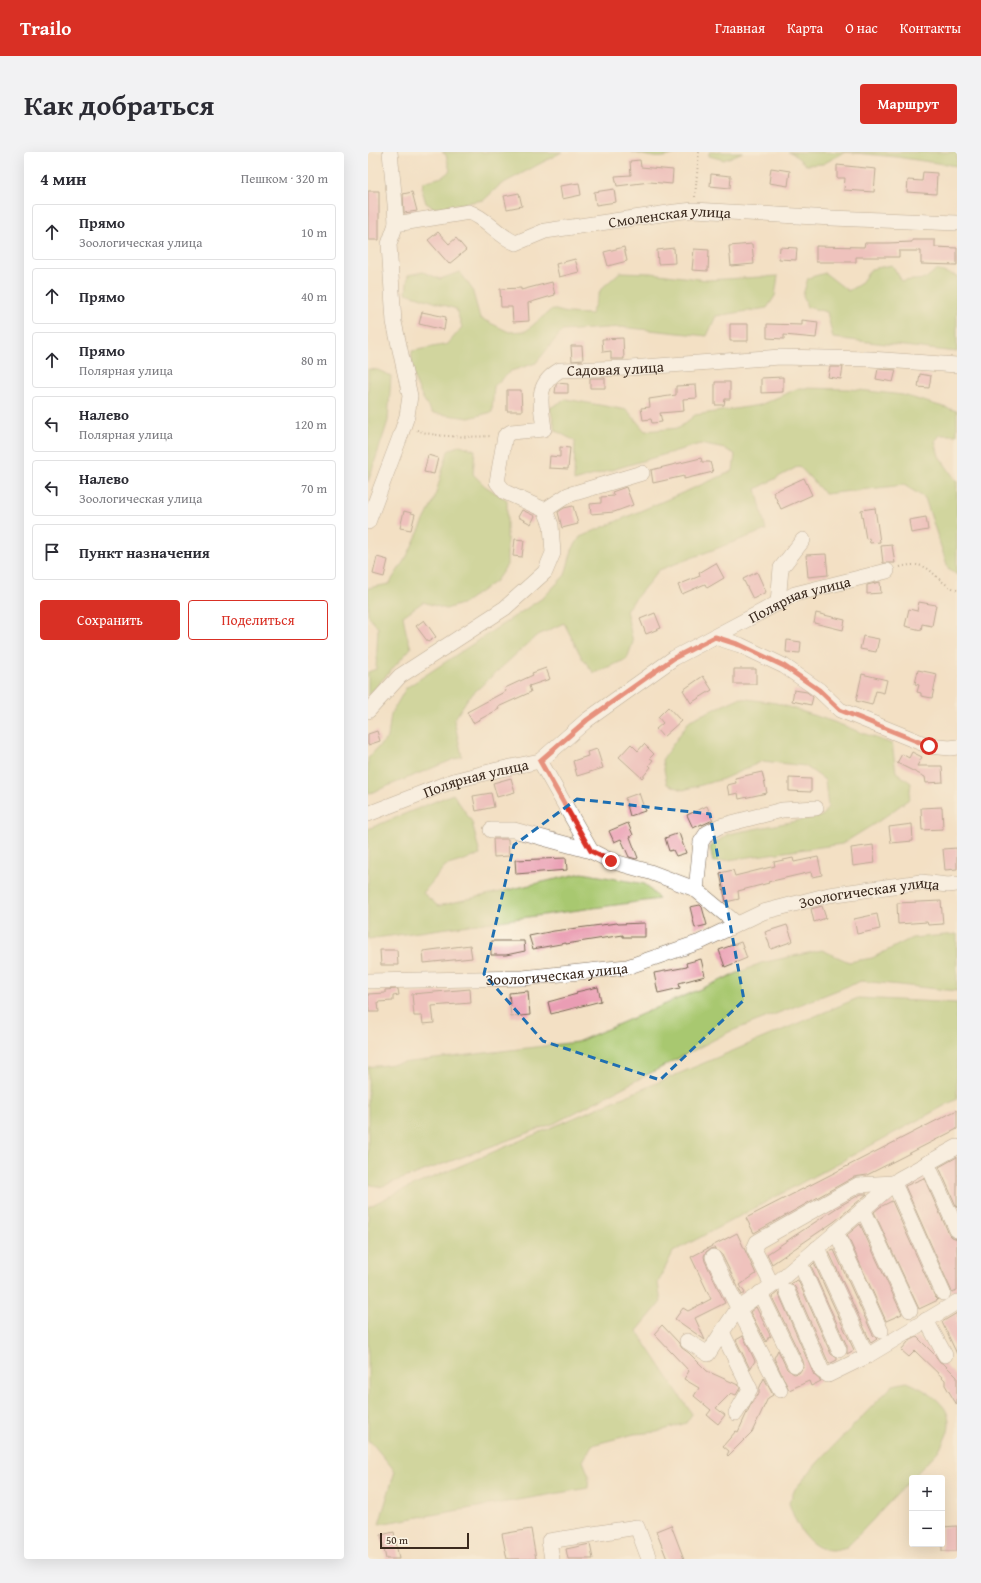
<!DOCTYPE html>
<html lang="ru">
<head>
<meta charset="utf-8">
<style>
  body { margin:0; font-family:"Gentium Book Plus",serif; background:#f2f2f3; color:#2b2b33 }
  .controls { position:absolute; right:12px; bottom:12px; display:grid; overflow:hidden; border-radius:4px; box-shadow:0 4px 16px #0002 }
  .controls button { width:36px; height:36px; display:grid; place-items:center; padding:0; border:0; border-bottom:1px solid #e1e1e2; background:#fff; color:#2b2b33; font:20px sans-serif }
  .scale { position:absolute; left:12px; bottom:10px; width:89px; box-sizing:border-box; padding-left:4px; border:2px solid #3b2a1e; border-top:0; font-size:11px; line-height:14px; white-space:nowrap; color:#3b2a1e; -webkit-text-stroke:3px #fcf5e5; paint-order:stroke }
  .stop { position:absolute; width:12px; height:12px; margin:-9px; border:3px solid #d93025; border-radius:50%; background:#fff }
  .stop.end { background:#d93025; border-color:#fff; box-shadow:0 1px 4px #0008 }
  .list { margin:0; padding:0; list-style:none }
  h2 { display:flex; justify-content:space-between; align-items:center; height:52px; margin:0; padding:0 16px; font-size:17px }
  h2 small { font-size:13px; font-weight:400; color:#7c7c81 }
  .list li { display:grid; grid-template-columns:26px 1fr auto; gap:12px; align-items:center; box-sizing:border-box; height:56px; margin:0 8px 8px; padding:0 8px; border:1px solid #e1e1e2; border-radius:4px }
  .list b { display:block; font-size:15px; white-space:nowrap }
  .list p { margin:0; font-size:13px; white-space:nowrap; color:#7c7c81 }
  .list em { font-size:13px; font-style:normal; color:#7c7c81 }
  .actions { display:flex; gap:8px; padding:12px 16px }
  .actions a { flex:1; padding:9px 0; border:1px solid #d93025; border-radius:4px; text-align:center; font-size:14px; color:#d93025 }
  .actions .main { background:#d93025; color:#fff }
  .icon { flex:none; width:22px; height:22px; fill:none; stroke:currentColor; stroke-width:2; stroke-linecap:round; stroke-linejoin:round }
  .map { position:relative; flex:none; width:589px; height:1407px; overflow:hidden; border-radius:4px }
  header { display:flex; align-items:center; gap:24px; box-sizing:border-box; height:56px; padding:0 20px; background:#d93025; color:#fff }
  header strong { font-size:19px }
  nav { display:flex; gap:22px; margin-inline-start:auto; font-size:14px }
  .intro { display:flex; align-items:center; justify-content:space-between; box-sizing:border-box; height:96px; padding:0 24px }
  h1 { margin:0; font-size:28px }
  .button { padding:10px 18px; border-radius:4px; background:#d93025; color:#fff; font-size:14px; font-weight:700 }
  main { display:flex; gap:24px; padding:0 24px }
  aside { flex:1; background:#fff; border-radius:4px; box-shadow:0 4px 16px #0002 }
  .map>svg:first-child { display:block }
</style>
</head>
<body>
<header>
<strong>Trailo</strong>
<nav><a>Главная</a><a>Карта</a><a>О нас</a><a>Контакты</a></nav>
</header>
<div class="intro"><h1>Как добраться</h1><a class="button">Маршрут</a></div>
<main>
<aside>
<h2>4 мин<small>Пешком · 320 m</small></h2>
<ul class="list">
<li><svg class="icon" aria-label="ahead" viewBox="0 0 24 24"><path d="M12 20V5M6 11l6-6 6 6"/></svg><div><b>Прямо</b><p>Зоологическая улица</p></div><em>10 m</em></li>
<li><svg class="icon" aria-label="ahead" viewBox="0 0 24 24"><path d="M12 20V5M6 11l6-6 6 6"/></svg><div><b>Прямо</b></div><em>40 m</em></li>
<li><svg class="icon" aria-label="ahead" viewBox="0 0 24 24"><path d="M12 20V5M6 11l6-6 6 6"/></svg><div><b>Прямо</b><p>Полярная улица</p></div><em>80 m</em></li>
<li><svg class="icon" aria-label="left" viewBox="0 0 24 24"><path d="M17 20v-9H6M10 6l-5 5 5 5"/></svg><div><b>Налево</b><p>Полярная улица</p></div><em>120 m</em></li>
<li><svg class="icon" aria-label="left" viewBox="0 0 24 24"><path d="M17 20v-9H6M10 6l-5 5 5 5"/></svg><div><b>Налево</b><p>Зоологическая улица</p></div><em>70 m</em></li>
<li><svg class="icon" aria-label="arrive" viewBox="0 0 24 24"><path d="M6 21V4h12l-3 4 3 4H6"/></svg><div><b>Пункт назначения</b></div></li>
</ul>
<div class="actions"><a class="main">Сохранить</a><a>Поделиться</a></div>
</aside>
<div class="map">
<svg width="589" height="1407" viewBox="0 0 589 1407">
  <rect width="100%" height="100%" fill="#fcf5e5"/>
  <filter id="ink" filterUnits="userSpaceOnUse"><feTurbulence type="fractalNoise" baseFrequency=".025" numOctaves="2"/><feDisplacementMap in="SourceGraphic" scale="8" xChannelSelector="R" yChannelSelector="G"/><feConvolveMatrix kernelMatrix="1 2 1 2 8 2 1 2 1" color-interpolation-filters="sRGB"/></filter>
  <filter id="wash" filterUnits="userSpaceOnUse"><feTurbulence type="fractalNoise" baseFrequency=".012" numOctaves="4" result="noise"/><feDisplacementMap in="SourceGraphic" scale="16" xChannelSelector="R" yChannelSelector="G"/><feGaussianBlur stdDeviation="0.9" result="paint"/><feColorMatrix in="noise" values="0 0 0 0 0 0 0 0 0 0 0 0 0 0 0 0 0 1.4 0 .05"/><feComposite in="paint" operator="in"/></filter>
  <g filter="url(#wash)">
    <rect width="100%" height="100%" fill="#f3e0c4"/>
    <path fill="#a8c870" stroke="#727947" d="M74,0H194L132,33L116,48L66,56L58,51L54,38L55,30L74,25L82,19L78,3Z
      M264,0H311C292,9 284,5 264,0Z
      M341,0H375L356,8L341,4Z
      M420,0H589V14L528,5L477,0L455,12L438,13L424,1Z
      M524,113L534,129L557,127L568,118L589,124V200L465,186L459,160L439,155L435,143L440,126L457,121L480,139L492,132L503,117Z
      M55,120L72,127L92,120L104,137L112,166L141,180L158,179L184,157L199,161L223,162L233,137L252,120L283,121L339,128L410,124L407,144L399,156L348,164L339,184L253,175L194,179L168,211L143,219L126,234L124,260L101,266L64,261C51,241 42,224 44,199L80,192L94,175L88,157L38,141L40,123Z
      M0,217L10,218L23,224L20,269L0,330Z
      M431,236L482,237L535,243L589,259V283H572L567,289L571,304L589,330V423L580,416L557,346L536,333L457,342L431,314L388,337L398,378L291,418L258,458L265,490L259,507L226,521L214,506L196,471L168,484L100,546L86,568L94,604L0,642V606L20,585L23,562L38,536L176,445L197,423L204,398L212,385L365,319L367,302L357,297L332,292L206,329L207,289L188,279L182,256L198,247L259,258L277,279L311,276L327,263L392,253Z
      M92,293L107,298L105,322L117,334L139,348V413L128,429L96,451L78,457L55,450L35,464L38,480L43,496L0,544V520L8,517L10,476L0,463V436L21,432L39,404L66,348L80,299Z
      M371,546L408,551L463,569L524,592L528,620L543,631L541,647L511,669L474,692L345,710L342,695L360,682L454,664L460,655L457,628L437,614L395,609L355,627L315,638L299,632L294,608L322,568Z
      M85,642L104,670L112,703L77,714L55,741L70,754L214,721L277,732L291,747L0,787V677Z
      M589,782V839L493,829L361,880L187,971L12,1035L0,1032V915L209,890L393,811L454,798L481,810L504,806L544,786Z
      M490,846L589,851V947L305,1100L290,1131L293,1150L269,1179L324,1262L318,1271L289,1280L266,1282L224,1293L215,1309L221,1324L220,1336L11,1372L27,1319L3,1290L0,1289V1055L28,1041Z
      M539,1230C554,1236 582,1251 581,1271C581,1281 576,1288 572,1297L479,1395C474,1396 469,1398 464,1398C439,1398 427,1370 421,1351L427,1337L451,1309L525,1233Z"/>
    <g id="blocks">
      <path fill="#ea9db4" d="M272,8L273,15L305,18L304,32L282,30L249,34L247,24L263,23L262,9Z
        M469,13L508,17L506,40L476,38L477,26H469Z
        M403,16L422,19L420,34L401,31Z
        M555,20L569,21L568,42L539,40L540,28L554,29Z
        M343,22L363,24L362,36L342,34Z
        M211,31L213,43L194,47L192,34Z
        M246,37L248,50L228,53L226,40Z
        M0,39H11V88H0Z
        M44,40L49,59L36,61L35,42Z
        M151,41L154,54L139,57L136,44Z
        M70,80L81,92L88,86L98,98L81,112L60,88Z
        M544,88H567V95L589,96V113L553,112V99H531V105H488V110H448V94L496,95L497,91H520L544,90Z
        M384,92L386,112L363,114L361,94Z
        M256,95L259,109L240,114L236,100Z
        M412,95L429,96L428,108L411,107Z
        M306,96L307,111L290,112L289,98Z
        M326,97L341,98L340,119L324,118Z
        M207,107L211,120L191,125L188,112Z
        M184,130L187,143L160,151L161,169L145,170L144,155H133L132,137L153,136V138Z
        M54,160L78,165L76,178L51,172Z
        M434,168L450,170L448,186L416,183V187L399,186V172L434,173Z
        M362,172H380V189H362Z
        M255,186L256,207H243V199L235,200L234,187Z
        M203,194H214L215,208L204,209Z
        M462,215H475L473,227L460,225Z
        M510,217L528,218L525,230L508,227Z
        M552,222L563,224L561,236L550,235Z
        M415,225V240L393,241V226Z
        M222,226H237V236H222Z
        M347,230H362V247H357L356,253H347Z
        M189,231L200,232V241H187L188,233Z
        M328,233L329,246L315,247L316,259L292,261L294,270L284,271L283,267L275,268L273,256L282,255L281,247L308,243V234Z
        M139,238H153L154,259H139Z
        M192,295L202,296L200,317L181,316L182,304L192,305Z
        M60,303L70,306L66,322L56,320Z
        M333,306L334,310H342L345,320L316,327V324L285,331L283,318Z
        M436,326L444,343L413,357L405,340Z
        M258,335L265,353L246,360L223,362L222,352L233,351V345L246,344L244,340Z
        M205,354L210,372L194,376L190,360L196,356Z
        M507,356L512,390L502,391L501,386L498,387L493,358Z
        M154,358L167,364L163,372L150,365Z
        M36,359L47,362L43,378L32,376Z
        M558,365L560,378L543,381L541,368Z
        M147,387L156,388L154,405L145,404Z
        M524,393L527,411H515L513,394Z
        M458,402L460,423L440,425L438,403Z
        M9,405L20,408L16,425L5,422Z
        M348,411L356,426L339,436L337,432L314,442L310,433L332,424L331,421Z
        M389,420L398,440L385,447L375,427Z
        M512,430L513,441L499,442V433Z
        M551,450L568,453L564,474L554,472L553,478L537,474L541,457L549,459Z
        M287,461L293,476L278,482L272,467Z
        M448,461L477,468L475,478L446,471Z
        M56,468L68,485L60,490L48,474Z
        M495,484L511,487L508,500L492,497Z
        M419,488L433,490L432,501L418,500Z
        M178,516L182,527L161,534L163,540L130,555L131,557L105,571L99,560L138,539L137,536L165,523L164,521Z
        M366,517H388V532H366Z
        M550,518L569,522L564,546L553,544V541L549,540L551,533L547,532Z
        M494,522L519,528L516,541L508,539L504,553L488,549Z
        M335,524L344,538L323,551L315,538Z
        M426,538L439,540L445,545L443,553L424,549Z
        M300,555L313,569L295,585L288,577L295,571L290,565Z
        M9,579L12,589L0,593V582Z
        M263,592L270,599L276,592L286,602L282,606L285,608L281,613L283,615L274,626L251,605Z
        M229,597L235,616L209,624L205,609L220,604L219,600Z
        M544,600L554,605L549,614H574L575,630L558,631L557,625L529,611L534,602L541,606Z
        M394,620L399,641L371,647L370,641L361,643L359,633L368,631L367,626Z
        M143,626L147,640L129,645L125,631Z
        M421,626L443,627V640L421,639Z
        M123,641L126,655L108,659L105,644Z
        M271,641L277,659L262,664L257,646Z
        M339,654L345,668L334,673V672L325,676L319,663Z
        M574,655L575,677L554,678L553,656Z
        M260,671L265,683L262,685L270,706L268,707L261,705L253,687L246,690L241,679Z
        M544,672L545,689L523,691L521,675Z
        M311,681L318,701L308,704L305,698L301,699L297,686Z
        M125,687H140L141,704L126,705Z
        M505,693L507,711L485,714L483,696Z
        M589,696V717L577,718L575,697Z
        M450,705L454,723L444,725L443,720L400,730L401,731L370,739L371,747L358,750L352,721L365,718L367,724L407,714L406,710L425,706L426,710Z
        M198,706L199,718L148,722L147,708Z
        M573,749L575,772L560,773L559,770L530,772L529,751Z
        M332,753L334,755L339,773L327,776L322,755Z
        M454,754L458,766L446,770L443,757Z
        M509,762L512,777L489,782L486,767Z
        M249,771L250,772L277,771V785H255V783L198,792V791L165,797L161,784L186,779Z
        M419,773L425,789L403,797L397,780Z
        M123,789H156L157,799L138,803H123Z
        M373,790L379,806L357,815L351,798Z
        M102,793L104,806L56,811L55,799Z
        M12,798H29L30,813H13Z
        M333,807L337,824L311,831L312,836L290,841L286,821L319,815L318,811Z
        M230,835L233,849L183,862L180,850L209,842L208,840Z
        M30,837L31,843L25,844V849L10,850L11,860H1L0,842L17,841V838Z
        M102,837L103,851L64,854L66,871L55,872L54,864H46L44,842Z
        M160,839L162,863L143,865L141,841Z
        M589,958V977L499,1023L486,1025L386,1081L378,1066Z
        M589,1005V1056L571,1015Z
        M556,1026L581,1082L584,1085L589,1087V1138L584,1140L537,1034Z
        M493,1042H499L467,1069L404,1112L399,1102L470,1055Z
        M524,1049L567,1145L570,1148L551,1157L506,1060L512,1055Z
        M492,1072L534,1162L518,1169L479,1083Z
        M369,1081L388,1122L372,1133L377,1141L374,1143L353,1101L346,1096L342,1097L338,1100L336,1104L337,1109L357,1151L327,1166L337,1188L307,1167L315,1156L320,1159L343,1147L323,1105Z
        M466,1098L505,1183L509,1187L503,1191L461,1100Z
        M446,1111L486,1198L479,1202V1194L443,1114Z
        M430,1128L463,1202L469,1206V1208L461,1212L427,1135L423,1131Z
        M410,1140L446,1223L453,1229L443,1234L441,1229L421,1238L406,1206L410,1198L419,1217L426,1222L431,1221L436,1214L435,1209L404,1145Z
        M388,1155L403,1185L401,1184L398,1190L382,1160Z
        M589,1161V1202L574,1170Z
        M294,1173L310,1190L314,1196L321,1201L339,1219L370,1233L372,1236L368,1243L363,1241L348,1256L357,1263L350,1272L339,1263L343,1258L326,1244L331,1236L316,1227L321,1219L286,1182Z
        M375,1184L387,1209L382,1217L368,1188Z
        M549,1185L566,1202L572,1210L576,1212L589,1225V1253L577,1233V1228L547,1199L541,1205L533,1198L541,1189Z
        M396,1226L405,1243L400,1246L384,1280L360,1304L359,1303L361,1299L355,1294L368,1279L370,1280L383,1252L390,1242H391V1237Z
        M303,1373L316,1407H299L288,1379Z
        M589,1374V1399H574V1375Z
        M163,1377L168,1407H139L134,1382Z
        M26,1380L31,1407H18L13,1383Z
        M222,1392L225,1407H200L198,1397Z"/>
    </g>
  </g>
  <g filter="url(#ink)">
    <use href="#blocks" fill-opacity="0" stroke="#7b6a58" stroke-width="1"/>
    <g fill="none" stroke-linecap="round" stroke-linejoin="round">
      <g stroke="#7b6a58" stroke-width="16">
        <g id="minor">
          <path d="M22,0L27,52L28,72"/>
          <path d="M177,358L200,343L274,321"/>
          <path id="s1" d="M0,370L32,285L39,264L42,244L26,170L21,92L28,72L101,60C119,66 130,84 148,91L177,79L307,60L326,58L464,66L589,71"/>
          <path d="M410,451L413,416L435,388"/>
          <path d="M347,485L372,493L416,514L451,538L472,558L561,594L582,596L589,595"/>
          <path id="s2" d="M0,559L32,524L137,456L177,420L185,401L183,373L177,358L137,340L129,330L137,284L143,280L176,277C173,251 166,233 192,218L262,216L412,205L502,207L589,213"/>
          <path d="M172,609L223,699L243,709L282,720L327,737L369,772"/>
          <path id="s3" d="M0,662L85,629L129,618L172,609L219,568L306,506L427,442L519,419"/>
          <path d="M123,678H146L223,699"/>
          <path d="M328,738L333,690L339,681L352,674L414,658L448,656"/>
          <path id="s4" d="M0,829L155,826L259,815L332,790L395,760L461,743L553,730L580,733L589,732"/>
          <path d="M559,1011L589,1078"/>
          <path d="M495,1057L542,1158"/>
          <path d="M468,1080L513,1179"/>
          <path d="M449,1096L499,1204"/>
          <path d="M345,1105C366,1150 390,1193 412,1238"/>
          <path d="M432,1111L471,1198"/>
          <path d="M404,1133L386,1097L389,1090L490,1033L526,1031L575,1141"/>
          <path d="M419,1139L454,1219L460,1223L499,1204L589,1150"/>
          <path d="M392,1141L427,1213"/>
          <path d="M558,1168L577,1203"/>
          <path d="M319,1189L340,1202L354,1180"/>
          <path d="M368,1261L382,1237L354,1180L369,1158L412,1128L531,1027L589,995"/>
          <path d="M184,1407L181,1389L269,1375L281,1407"/>
        </g>
      </g>
      <path stroke="#7b6a58" stroke-width="2" stroke-dasharray="1 3" stroke-linecap="butt" d="M327,45L331,0
        M49,278C68,286 103,285 124,284
        M532,415C566,406 562,428 589,438"/>
      <use href="#minor" stroke="#fff" stroke-width="15"/>
    </g>
  </g>
  <g fill="none" stroke-linecap="round" stroke-linejoin="round" filter="url(#ink)">
    <path stroke="#d93025" stroke-width="5" d="M243,709L223,699L172,609L219,568L306,506L347,485L372,493L416,514L451,538L472,558L561,594"/>
  </g>
  <path d="M0 0H589V1407H0ZM209,647L342,662L376,848L292,928L175,889L116,822L146,693Z" fill="#f3e0c4" fill-opacity=".55" fill-rule="evenodd"/>
  <path fill="none" stroke="#1f6fb2" stroke-width="3" stroke-dasharray="8 5" stroke-linejoin="round" d="M209,647L342,662L376,848L292,928L175,889L116,822L146,693Z"/>
  <g text-anchor="middle" dominant-baseline="central" stroke-width="3" stroke-linejoin="round" paint-order="stroke">
    <g font-size="15" fill="#3b2a1e" stroke="#fcf5e5">
      <text stroke="none"><textPath href="#s1" startOffset="596">Смоленская улица</textPath></text>
      <text stroke="none"><textPath href="#s2" startOffset="557">Садовая улица</textPath></text>
      <text stroke="none"><textPath href="#s3" startOffset="489">Полярная улица</textPath></text>
      <text stroke="none"><textPath href="#s3" startOffset="114">Полярная улица</textPath></text>
      <text stroke="none"><textPath href="#s4" startOffset="515">Зоологическая улица</textPath></text>
      <text stroke="none"><textPath href="#s4" startOffset="189">Зоологическая улица</textPath></text>
    </g>
  </g>
</svg>
<div class="controls">
<button>+</button>
<button>−</button>
</div>
<div class="scale">50 m</div>
<div class="stop" style="left:561px;top:594px"></div>
<div class="stop end" style="left:243px;top:709px"></div>
</div>
</main>
</body>
</html>
